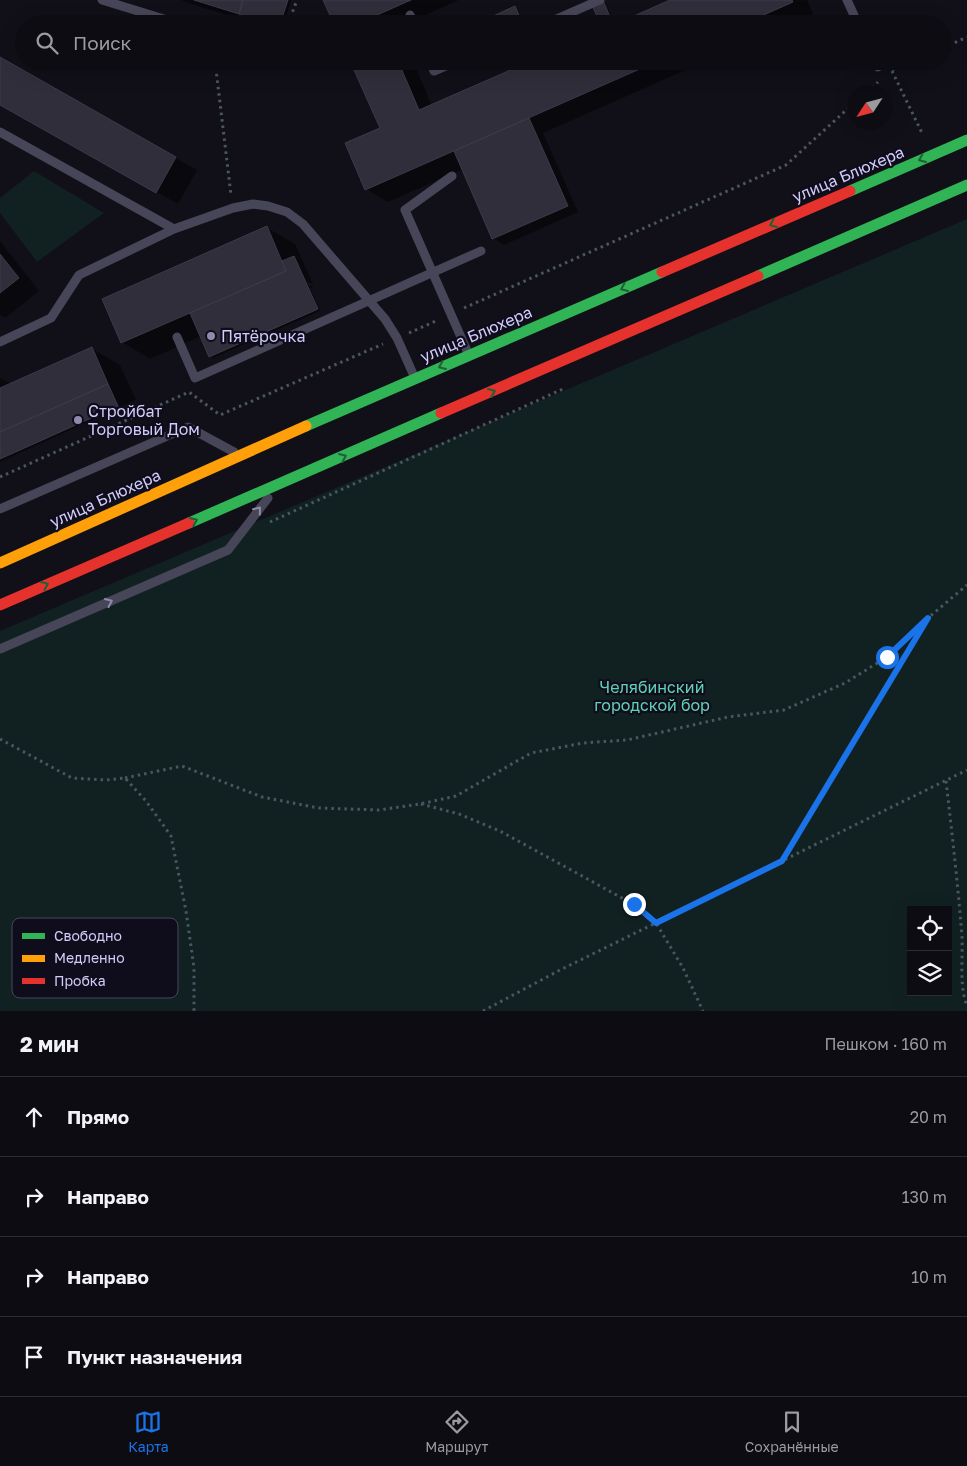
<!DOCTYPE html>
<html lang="ru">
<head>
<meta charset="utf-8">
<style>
  body { margin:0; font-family:"Golos Text",sans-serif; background:#16151b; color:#f1f3f6 }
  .controls { position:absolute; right:15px; bottom:15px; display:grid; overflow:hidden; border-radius:0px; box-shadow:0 5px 20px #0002 }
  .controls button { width:45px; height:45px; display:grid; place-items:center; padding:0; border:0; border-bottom:1px solid #2d2c32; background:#0d0c12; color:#f1f3f6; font:25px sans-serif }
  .compass { position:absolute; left:847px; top:85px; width:45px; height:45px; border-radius:50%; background:#0d0c12; box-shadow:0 5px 20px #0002; rotate:234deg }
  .stop { position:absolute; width:15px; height:15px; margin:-11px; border:4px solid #1a73e8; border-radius:50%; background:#fff }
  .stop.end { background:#1a73e8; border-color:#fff; box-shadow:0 1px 5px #0008 }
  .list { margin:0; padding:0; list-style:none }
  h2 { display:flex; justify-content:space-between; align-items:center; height:65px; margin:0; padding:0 20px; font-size:21px }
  h2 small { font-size:16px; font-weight:400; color:#9a9b9f }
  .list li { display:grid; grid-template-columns:32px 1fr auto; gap:15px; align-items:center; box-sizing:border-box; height:80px; padding:0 20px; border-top:1px solid #2d2c32 }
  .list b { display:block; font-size:19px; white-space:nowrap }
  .list em { font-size:16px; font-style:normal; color:#9a9b9f }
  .icon { flex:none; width:28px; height:28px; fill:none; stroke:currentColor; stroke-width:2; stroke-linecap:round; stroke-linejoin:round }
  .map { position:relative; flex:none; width:967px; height:1011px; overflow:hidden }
  .search { position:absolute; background:#0d0c12; box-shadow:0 5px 20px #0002; left:15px; right:15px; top:15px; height:55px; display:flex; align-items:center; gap:12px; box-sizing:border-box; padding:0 18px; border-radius:28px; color:#9a9b9f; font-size:19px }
  .sheet { height:385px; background:#0d0c12 }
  nav { display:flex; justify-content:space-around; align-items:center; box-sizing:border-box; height:70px; border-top:1px solid #2d2c32; background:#0d0c12; font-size:14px; color:#9a9b9f }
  nav a { display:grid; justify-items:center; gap:2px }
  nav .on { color:#1a73e8 }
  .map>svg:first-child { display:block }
</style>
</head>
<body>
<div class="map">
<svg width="967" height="1011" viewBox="0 0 967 1011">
  <rect width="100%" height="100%" fill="#111018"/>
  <path fill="#112122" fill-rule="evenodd" d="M34,171L104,213L37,262L0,213V198Z
    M967,219V1011H0V631ZM911,910H948V992H911Z"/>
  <path fill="#0007" d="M180,0H291L284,24H269L261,21V24H254Z
    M325,0H459L405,24H335Z
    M591,0H604L615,24H602Z
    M673,0H807L813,14L791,24H619Z
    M515,8L518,10L525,24H479Z
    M0,59L197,170L178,204L0,104Z
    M352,61H413L432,106L534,61H706L543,133L578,212L504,245L493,238L463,169L388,202L366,189L382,129Z
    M267,228L295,244L313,284L308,282V285L313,287L310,288L320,311L213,358L210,356L201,336L150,359L122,342Z
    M0,241L39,291L5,318L0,315Z
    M92,349L120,365L136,400L0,462V378L11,384Z"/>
  <path fill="#2f2e3a" stroke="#3d3a4b" d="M194,0H243L239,14Z
    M243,0H288L280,24H268L239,14Z
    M323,0H411L377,15L381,24H334Z
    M590,0H603L613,24H600Z
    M670,0H792L793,2L743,24H616Z
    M515,6L523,24H476Z
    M0,57L176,157L156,193L0,105Z
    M350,61H398L419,110L531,61H658L365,190L345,143L380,128Z
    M529,118L568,206L492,239L454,151Z
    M267,226L286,271L121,343L102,299Z
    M0,254L19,278L0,293Z
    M294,256L318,309L209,357L190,313L286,271L282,261Z
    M92,347L108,384L0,432V388Z
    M108,384L118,406L0,459V432Z"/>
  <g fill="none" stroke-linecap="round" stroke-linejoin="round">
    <path stroke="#4a5660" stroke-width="3" stroke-dasharray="2.5 4" stroke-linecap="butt" d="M288,24L297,0
      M943,48L967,37
      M215,61L231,195
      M892,70L912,61
      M892,71L922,133
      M867,92L878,82
      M464,308L786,165L854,103
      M409,333L438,320
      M0,477L189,392L220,415L383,344
      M270,522L565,388
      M0,739L72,778L106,780L125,778L146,801L171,836L186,911L194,968V1011
      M125,778L182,766L262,797L318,808L379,810L420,804L456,796L531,753L583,743L627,740L728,717L784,710L845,683L887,657L928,618
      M946,781C952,833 958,885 962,937C963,960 959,985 967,1006
      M421,804L459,814L500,831L633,904L656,923L683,968L703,1011
      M783,860L928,618L967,585
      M483,1011L560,970L967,770"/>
    <path stroke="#474658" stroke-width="9" d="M102,0L180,24
      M847,0L858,24
      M410,15L414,24
      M545,24L600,0
      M430,61L434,71L457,61
      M875,61L878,67
      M0,132L174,229
      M452,176L405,210L468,353
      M177,337L195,378L481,251
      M0,342L51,318L79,275L174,229L233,208L253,204L268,206L287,212L303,224L385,319L397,338L414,376
      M0,509L188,427L234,452
      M0,649L228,550L268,498"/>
    <path stroke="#30b455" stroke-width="11" d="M850,191L967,140
      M758,276L967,185
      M306,426L662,272
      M189,523L441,413"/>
    <path stroke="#ff9f0a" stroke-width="11" d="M0,563L306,426"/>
    <path stroke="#e5322d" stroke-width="11" d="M662,272L850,191
      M441,413L758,276
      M0,605L189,523"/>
  </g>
  <defs><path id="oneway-chevron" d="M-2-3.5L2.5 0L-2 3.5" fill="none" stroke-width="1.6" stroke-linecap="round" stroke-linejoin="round" transform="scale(1.25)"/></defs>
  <g stroke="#206038">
    <use href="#oneway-chevron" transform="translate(922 159) rotate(156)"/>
    <use href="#oneway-chevron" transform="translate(773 224) rotate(157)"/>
    <use href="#oneway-chevron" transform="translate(624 288) rotate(157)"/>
    <use href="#oneway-chevron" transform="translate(442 366) rotate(157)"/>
    <use href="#oneway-chevron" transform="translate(492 392) rotate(-23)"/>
    <use href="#oneway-chevron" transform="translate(343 457) rotate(-23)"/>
    <use href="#oneway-chevron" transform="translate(194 521) rotate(-23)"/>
    <use href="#oneway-chevron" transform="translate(45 585) rotate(-23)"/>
  </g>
  <g stroke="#8c89a9">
    <use href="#oneway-chevron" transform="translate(258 510) rotate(-51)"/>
    <use href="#oneway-chevron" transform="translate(109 602) rotate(-24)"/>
  </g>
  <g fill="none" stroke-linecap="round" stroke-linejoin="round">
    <path stroke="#1a73e8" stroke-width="6" d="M634,904L656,923L782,861L928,618L887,657"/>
  </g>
  <g fill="#8e8aab" stroke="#0f0d1b" stroke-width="2">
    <circle cx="211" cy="336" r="5"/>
    <circle cx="78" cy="420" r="5"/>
  </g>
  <g text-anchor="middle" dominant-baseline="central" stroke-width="4.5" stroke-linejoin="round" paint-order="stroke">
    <g font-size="16" fill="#d1ccfa" stroke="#0f0d1b">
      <text transform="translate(848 174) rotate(-23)">улица Блюхера</text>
      <text transform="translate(476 334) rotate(-23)">улица Блюхера</text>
      <text transform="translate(105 498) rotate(-24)">улица Блюхера</text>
    </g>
    <g font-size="16" fill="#d1ccfa" stroke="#0f0d1b" text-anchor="start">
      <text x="221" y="336">Пятёрочка</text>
      <text x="88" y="411">Стройбат<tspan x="88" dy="18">Торговый Дом</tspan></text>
    </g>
    <g font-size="16" fill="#60d2b6" stroke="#0f0d1b">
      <text x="652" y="687">Челябинский<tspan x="652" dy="18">городской бор</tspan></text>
    </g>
  </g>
  <rect x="12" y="918" width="166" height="80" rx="8" fill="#0f0d1b" stroke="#49465e" stroke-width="1"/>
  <rect x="22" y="933" width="23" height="6" fill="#30b455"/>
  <rect x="22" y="955" width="23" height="7" fill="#ff9f0a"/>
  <rect x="22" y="978" width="23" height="6" fill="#e5322d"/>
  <g font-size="14" fill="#d1ccfa">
    <text x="54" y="941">Свободно</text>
    <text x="54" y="963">Медленно</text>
    <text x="54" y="986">Пробка</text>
  </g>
</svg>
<div class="controls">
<button><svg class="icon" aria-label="locate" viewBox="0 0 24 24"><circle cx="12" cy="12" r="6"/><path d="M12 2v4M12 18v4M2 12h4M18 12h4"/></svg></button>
<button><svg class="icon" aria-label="layers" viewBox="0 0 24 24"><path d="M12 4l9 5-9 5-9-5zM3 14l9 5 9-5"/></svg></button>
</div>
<svg class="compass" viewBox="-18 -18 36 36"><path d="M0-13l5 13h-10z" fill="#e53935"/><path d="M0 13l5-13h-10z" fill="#9a9b9f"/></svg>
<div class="stop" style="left:887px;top:657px"></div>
<div class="stop end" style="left:634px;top:904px"></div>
<div class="search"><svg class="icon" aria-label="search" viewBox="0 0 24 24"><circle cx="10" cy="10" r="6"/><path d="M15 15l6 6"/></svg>Поиск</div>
</div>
<section class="sheet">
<h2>2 мин<small>Пешком · 160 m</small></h2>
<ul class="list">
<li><svg class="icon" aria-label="ahead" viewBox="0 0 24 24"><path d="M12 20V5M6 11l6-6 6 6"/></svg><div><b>Прямо</b></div><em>20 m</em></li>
<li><svg class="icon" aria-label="right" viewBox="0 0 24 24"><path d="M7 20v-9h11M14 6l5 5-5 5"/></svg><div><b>Направо</b></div><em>130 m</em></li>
<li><svg class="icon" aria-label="right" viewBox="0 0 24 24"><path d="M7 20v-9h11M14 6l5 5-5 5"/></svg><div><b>Направо</b></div><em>10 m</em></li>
<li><svg class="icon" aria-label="arrive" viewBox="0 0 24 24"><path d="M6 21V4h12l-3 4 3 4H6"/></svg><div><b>Пункт назначения</b></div></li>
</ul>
</section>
<nav>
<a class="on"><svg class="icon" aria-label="map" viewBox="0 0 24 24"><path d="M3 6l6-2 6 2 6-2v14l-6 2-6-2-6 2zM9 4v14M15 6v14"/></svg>Карта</a>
<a><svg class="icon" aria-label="directions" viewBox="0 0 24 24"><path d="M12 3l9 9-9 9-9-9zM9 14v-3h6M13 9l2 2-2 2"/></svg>Маршрут</a>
<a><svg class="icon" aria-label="saved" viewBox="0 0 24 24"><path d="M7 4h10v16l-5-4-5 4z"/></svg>Сохранённые</a>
</nav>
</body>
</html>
